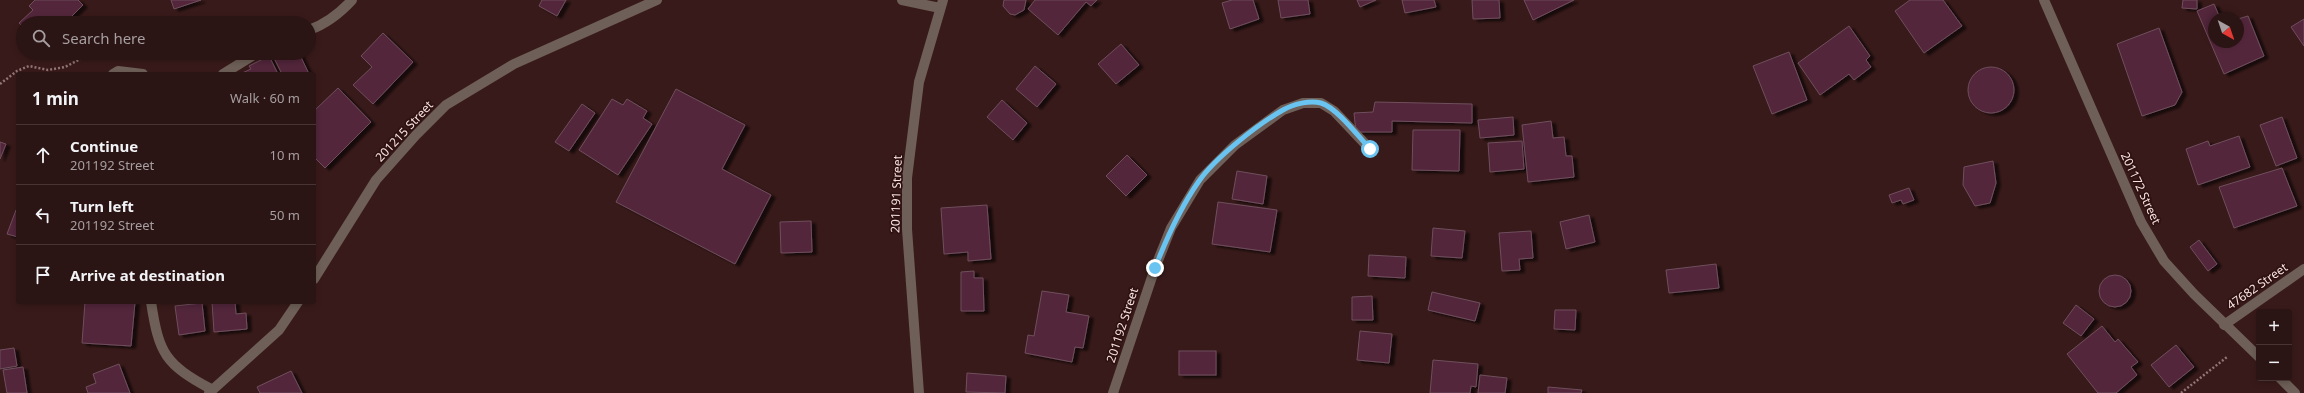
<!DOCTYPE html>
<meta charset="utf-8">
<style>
:root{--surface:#2b1414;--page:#331d1d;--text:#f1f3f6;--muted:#a69ea0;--line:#473334}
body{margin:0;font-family:"Noto Sans",sans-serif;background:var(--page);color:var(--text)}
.controls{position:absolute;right:12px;bottom:12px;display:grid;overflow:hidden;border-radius:4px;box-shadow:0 2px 6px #0003}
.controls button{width:36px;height:36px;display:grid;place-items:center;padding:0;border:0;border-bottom:1px solid var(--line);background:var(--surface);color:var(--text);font:20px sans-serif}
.compass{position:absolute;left:2208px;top:12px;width:36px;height:36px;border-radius:50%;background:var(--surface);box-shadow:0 2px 6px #0003;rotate:140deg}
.stop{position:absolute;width:12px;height:12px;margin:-9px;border:3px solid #69c4f1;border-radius:50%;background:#fff}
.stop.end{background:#69c4f1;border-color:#fff;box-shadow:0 1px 4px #0008}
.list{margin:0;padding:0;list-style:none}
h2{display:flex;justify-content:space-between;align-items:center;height:52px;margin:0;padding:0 16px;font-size:17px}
h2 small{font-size:13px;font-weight:400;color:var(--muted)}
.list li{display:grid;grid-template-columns:26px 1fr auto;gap:12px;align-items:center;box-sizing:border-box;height:60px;padding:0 16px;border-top:1px solid var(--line)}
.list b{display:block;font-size:15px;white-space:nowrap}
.list p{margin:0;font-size:13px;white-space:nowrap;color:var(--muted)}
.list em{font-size:13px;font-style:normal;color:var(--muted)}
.icon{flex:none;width:22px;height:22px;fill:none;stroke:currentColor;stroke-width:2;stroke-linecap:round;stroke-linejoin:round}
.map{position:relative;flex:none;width:2304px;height:393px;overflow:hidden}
.search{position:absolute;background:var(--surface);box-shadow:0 2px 6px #0003;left:16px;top:16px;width:300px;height:44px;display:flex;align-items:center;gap:10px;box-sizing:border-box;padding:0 14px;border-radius:22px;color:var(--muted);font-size:15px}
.panel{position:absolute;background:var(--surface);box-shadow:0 2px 6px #0003;left:16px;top:72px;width:300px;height:232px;border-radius:4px}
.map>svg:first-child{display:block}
</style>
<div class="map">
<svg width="2304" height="393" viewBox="0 0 2304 393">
<defs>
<filter id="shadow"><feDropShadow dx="4.5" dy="2.5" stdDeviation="1" flood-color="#0009"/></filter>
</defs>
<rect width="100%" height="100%" fill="#391a1a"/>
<g fill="#52253b" stroke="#6f4f5d" filter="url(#shadow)">
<path d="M35 0H78L83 5 65 23H23V27L19 23 33 10 29 6Z"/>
<path d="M171 0H201L174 9Z"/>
<path d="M542 0H566L557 16 539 6Z"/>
<path d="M1004 0H1026L1024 10 1015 15 1010 14 1003 6Z"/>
<path d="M1035 0H1097L1091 6 1086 2 1058 35 1028 9Z"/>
<path d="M1232 0H1253L1259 19 1230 29 1222 3Z"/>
<path d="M1278 0H1308L1310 14 1281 18Z"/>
<path d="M1357 0H1376L1360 7Z"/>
<path d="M1402 0H1434L1436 7 1405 13Z"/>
<path d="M1472 0H1499L1500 18 1473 19Z"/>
<path d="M1524 0H1574L1533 20Z"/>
<path d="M1910 0H1943L1962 26 1924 53 1895 11Z"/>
<path d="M2183 0H2197V9L2182 8Z"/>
<path d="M2214 4 2220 18H2214V42H2238V19L2248 16 2264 56 2224 74 2197 11Z"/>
<path d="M2304 19V46L2291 27Z"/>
<path d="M1849 26 1870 56 1866 60 1871 67 1854 80 1849 74 1820 95 1798 63Z"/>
<path d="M2159 28 2182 92 2175 105 2142 116 2117 44Z"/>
<path d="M383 33 413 62 373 104 353 85 372 67 361 56Z"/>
<path d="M1121 44 1139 65 1116 84 1098 64Z"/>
<path d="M1789 52 1807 100 1772 114 1753 66Z"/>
<path d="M290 53H299L309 74H282L275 60Z"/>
<path d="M269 56 278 74H240L251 69 249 66Z"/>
<path d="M1035 66 1056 84 1037 107 1016 89Z"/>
<circle cx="1991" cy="90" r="23"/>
<path d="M338 88 371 122 325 168 314 157V111Z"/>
<path d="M676 89 745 125 722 169 771 195 735 264 616 202Z"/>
<path d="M612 99 623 105 627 99 647 111 643 118 652 124 618 175 579 150Z"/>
<path d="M1002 100 1027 123 1013 140 987 117Z"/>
<path d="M1375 102 1472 104V123L1392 121V132H1356L1354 113 1373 112Z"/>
<path d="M582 104 595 113 569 151 555 142Z"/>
<path d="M1513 117 1514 135 1480 138 1478 120Z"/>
<path d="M2282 117 2297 158 2276 166 2260 125Z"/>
<path d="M1551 121 1553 138 1564 137 1566 156H1572L1574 177 1528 182 1522 125Z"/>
<path d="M1413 130H1460L1459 171 1412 170Z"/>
<path d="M2239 136 2250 167 2198 185 2186 149 2208 141 2210 146Z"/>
<path d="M1522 141 1524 169 1490 172 1488 143Z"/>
<path d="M0 142 6 144 0 159Z"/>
<path d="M1127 155 1147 175 1126 196 1106 176Z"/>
<path d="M1993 161 1996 183 1990 203 1975 206 1963 185 1964 167Z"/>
<path d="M2282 168 2297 206 2234 228 2219 187Z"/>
<path d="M1237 171 1267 176 1263 204 1232 199Z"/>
<path d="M1909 188 1914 200 1903 204 1901 200 1892 203 1889 195Z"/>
<path d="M1218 202 1277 210 1270 252 1212 244Z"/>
<path d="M987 205 991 259 968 261V252L944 254 941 208Z"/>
<path d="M16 210H18V237L7 234Z"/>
<path d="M1589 215 1595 242 1566 249 1560 222Z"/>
<path d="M811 221 812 252 781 253 780 222Z"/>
<path d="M1433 228 1465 231 1462 258 1431 256Z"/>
<path d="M1531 231 1533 258 1519 259 1520 270 1502 271 1499 233Z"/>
<path d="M2199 240 2217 264 2208 271 2190 247Z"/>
<path d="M1369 255 1406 257 1405 278 1368 276Z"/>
<path d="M1716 264 1719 288 1669 293 1666 270Z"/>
<path d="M974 271V278H983L984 311H961V272Z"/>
<circle cx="2115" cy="291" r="16"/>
<path d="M1042 291 1069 295 1066 312 1089 316 1083 348 1075 347 1072 362 1025 353 1028 335 1034 336Z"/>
<path d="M1432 292 1480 303 1475 321 1428 310Z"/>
<path d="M1372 296 1373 320H1352V297Z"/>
<path d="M85 302H135L131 346 82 343Z"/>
<path d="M212 302H235L236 314 246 313 247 329 214 332Z"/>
<path d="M202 303 205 331 179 335 175 306Z"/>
<path d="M2076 305 2094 319 2081 336 2063 323Z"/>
<path d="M1555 310H1576L1575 330 1554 329Z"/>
<path d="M2102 326 2115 342 2118 339 2138 362 2131 367 2137 375 2116 393H2098L2067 354Z"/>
<path d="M1360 331 1392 334 1389 363 1357 360Z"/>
<path d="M2176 345 2194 367 2169 387 2151 365Z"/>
<path d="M14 348 17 366 0 369V350Z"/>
<rect x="1179" y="351" width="37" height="24"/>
<path d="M1433 360 1478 364 1476 387 1471 386 1470 393H1430Z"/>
<path d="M119 364 130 393H88L86 387 96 383 93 374Z"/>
<path d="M23 367 27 393H7L3 370Z"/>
<path d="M291 371 302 393H260L257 387Z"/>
<path d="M967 373 1006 376 1005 393 966 392Z"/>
<path d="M1480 375 1507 378 1505 393H1478Z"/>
<path d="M1548 387 1582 390 1581 393H1548Z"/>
</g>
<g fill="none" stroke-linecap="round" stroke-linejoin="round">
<g stroke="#917675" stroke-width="2.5" stroke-dasharray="2 2" stroke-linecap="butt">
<path d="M0 84 17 71 29 66 48 70 65 67 92 53"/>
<path d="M2181 393 2227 357"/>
</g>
<g stroke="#6e6058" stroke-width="10">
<path d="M309 30C326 24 340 13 352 0"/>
<path d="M113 74 118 71 143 74"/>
<path d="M223 74 257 53"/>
</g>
<g stroke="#6e6058" stroke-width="10">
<path d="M902 0 940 8"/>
<path d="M2044 0 2141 222 2164 261 2194 294 2259 357"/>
<path d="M314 279 376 180 416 135 446 105 514 64 657 0"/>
<path d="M151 302C159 354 165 364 211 389"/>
<path d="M2224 325 2304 269"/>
<path d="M2280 378 2295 393"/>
<path d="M209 393 279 330 298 302"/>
<path d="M919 393 907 229V178L919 82 943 0"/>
<path d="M1113 393 1155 268 1171 228 1200 180 1235 145 1283 110 1303 103H1321L1334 111 1370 149"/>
</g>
</g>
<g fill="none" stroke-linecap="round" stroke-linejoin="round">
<path stroke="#69c4f1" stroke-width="5" d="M1155 268C1167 237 1180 208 1199 181 1215 158 1258 124 1283 110 1293 104 1310 100 1321 103 1337 108 1358 136 1370 149"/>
</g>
<g text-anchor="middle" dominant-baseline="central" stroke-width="3.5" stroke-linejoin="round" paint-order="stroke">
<g font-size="12" fill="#f9e4e2" stroke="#2e1111">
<text transform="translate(404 131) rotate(-47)">201215 Street</text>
<text transform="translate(2141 188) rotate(65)">201172 Street</text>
<text transform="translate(896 194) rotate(-88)">201191 Street</text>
<text transform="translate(2257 286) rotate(-35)">47682 Street</text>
<text transform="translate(1122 325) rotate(-72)">201192 Street</text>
</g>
</g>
</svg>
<div class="controls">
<button>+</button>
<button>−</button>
</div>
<svg class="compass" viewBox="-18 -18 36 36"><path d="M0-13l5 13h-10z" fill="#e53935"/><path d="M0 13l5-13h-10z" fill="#a69ea0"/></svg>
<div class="stop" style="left:1370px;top:149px"></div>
<div class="stop end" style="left:1155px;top:268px"></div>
<div class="search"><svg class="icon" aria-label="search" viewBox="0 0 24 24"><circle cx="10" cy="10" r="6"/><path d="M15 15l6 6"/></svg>Search here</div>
<section class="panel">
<h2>1 min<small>Walk · 60 m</small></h2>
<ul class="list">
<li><svg class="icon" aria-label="ahead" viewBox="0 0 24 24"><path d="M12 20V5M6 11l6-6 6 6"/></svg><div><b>Continue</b><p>201192 Street</p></div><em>10 m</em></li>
<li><svg class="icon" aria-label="left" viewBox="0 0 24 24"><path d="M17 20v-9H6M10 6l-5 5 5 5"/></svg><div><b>Turn left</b><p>201192 Street</p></div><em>50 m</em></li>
<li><svg class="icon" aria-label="arrive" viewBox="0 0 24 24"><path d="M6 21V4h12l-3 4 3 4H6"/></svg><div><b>Arrive at destination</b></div></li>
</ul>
</section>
</div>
